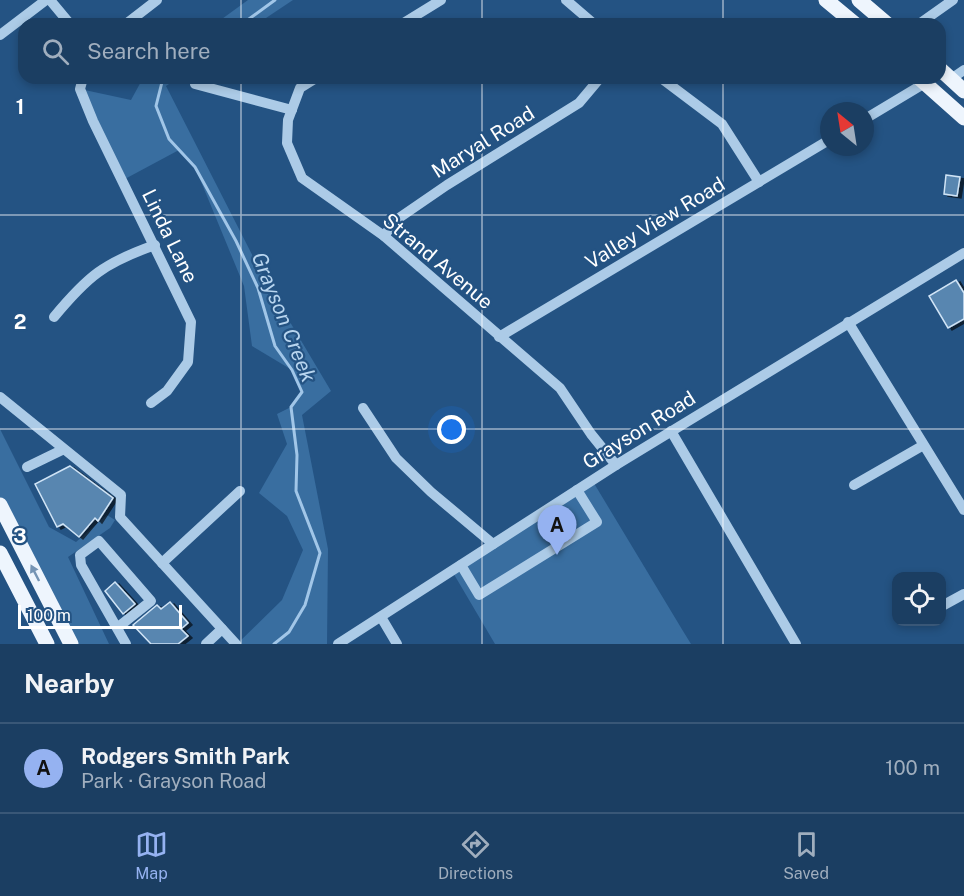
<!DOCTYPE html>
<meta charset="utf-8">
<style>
:root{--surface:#1b3e62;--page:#244568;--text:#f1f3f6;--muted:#a0aebe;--line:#395777;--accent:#95b2f1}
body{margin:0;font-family:"Public Sans",sans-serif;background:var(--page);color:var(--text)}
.controls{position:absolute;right:18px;bottom:18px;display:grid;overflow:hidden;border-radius:12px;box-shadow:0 3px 9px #0003}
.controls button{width:54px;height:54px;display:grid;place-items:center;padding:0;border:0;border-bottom:2px solid var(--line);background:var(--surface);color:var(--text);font:30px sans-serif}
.compass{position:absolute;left:820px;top:102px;width:54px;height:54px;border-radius:50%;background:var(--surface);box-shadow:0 3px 9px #0003;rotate:330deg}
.scale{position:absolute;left:18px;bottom:15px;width:164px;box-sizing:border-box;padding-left:6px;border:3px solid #fff;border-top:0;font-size:16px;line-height:21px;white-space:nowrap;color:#fff;-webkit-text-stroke:4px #245383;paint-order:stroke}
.you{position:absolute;left:452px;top:430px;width:21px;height:21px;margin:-15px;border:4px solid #fff;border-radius:50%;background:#1a73e8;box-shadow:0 0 0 9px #1a73e833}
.badge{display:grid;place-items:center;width:39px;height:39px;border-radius:50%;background:var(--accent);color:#111;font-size:20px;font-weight:700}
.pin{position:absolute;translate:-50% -50px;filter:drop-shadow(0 2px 3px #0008)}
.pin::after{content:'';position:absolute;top:32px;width:21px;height:18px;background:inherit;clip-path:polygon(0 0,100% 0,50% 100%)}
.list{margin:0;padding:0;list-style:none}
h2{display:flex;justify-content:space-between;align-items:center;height:78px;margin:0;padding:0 24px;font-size:26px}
h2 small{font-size:20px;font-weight:400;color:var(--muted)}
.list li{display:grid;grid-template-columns:39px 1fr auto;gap:18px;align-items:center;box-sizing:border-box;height:90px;padding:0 24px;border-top:2px solid var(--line)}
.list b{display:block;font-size:22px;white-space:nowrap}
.list p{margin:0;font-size:20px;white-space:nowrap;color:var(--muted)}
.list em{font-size:20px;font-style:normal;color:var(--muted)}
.icon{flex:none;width:33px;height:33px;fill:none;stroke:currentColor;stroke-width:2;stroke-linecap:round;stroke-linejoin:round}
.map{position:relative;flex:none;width:964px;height:644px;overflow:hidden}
.search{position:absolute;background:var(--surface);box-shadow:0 3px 9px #0003;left:18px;right:18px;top:18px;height:66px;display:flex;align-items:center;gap:15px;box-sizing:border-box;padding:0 21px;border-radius:18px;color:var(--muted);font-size:22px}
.sheet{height:168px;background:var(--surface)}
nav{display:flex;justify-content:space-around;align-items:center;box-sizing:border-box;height:84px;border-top:2px solid var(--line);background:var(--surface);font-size:16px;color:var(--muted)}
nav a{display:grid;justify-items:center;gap:3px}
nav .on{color:var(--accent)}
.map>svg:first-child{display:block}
</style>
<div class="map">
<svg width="964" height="644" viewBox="0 0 964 644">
<defs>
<filter id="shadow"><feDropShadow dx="4" dy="2" stdDeviation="0" flood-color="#0009"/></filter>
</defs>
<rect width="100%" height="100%" fill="#245383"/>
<g fill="#396ea0">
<path d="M248 0H293L257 24H215Z"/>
<path d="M143 78H178L166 86 265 280 331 391 302 415 328 549 327 644H237L282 600 303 550 287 516 259 493 287 444 277 414 291 407 302 392 292 370 252 346 244 286 195 167 179 150 123 180 80 89 131 100Z"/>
<path d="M0 429 49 527 76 542 107 515 115 520 110 528 68 557 109 644H71L0 505Z"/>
<path d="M592 480 683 631 691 644H495L452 571Z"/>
</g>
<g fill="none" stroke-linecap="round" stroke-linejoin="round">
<g stroke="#a1c6e8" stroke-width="3">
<path d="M242 24 275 0"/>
<path d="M163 78 156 106 169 139 195 167 236 241 258 288 275 346 292 370 302 392 291 407 297 455 296 491 320 553 305 605 289 632 274 644"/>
</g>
</g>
<g fill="#5986b0" stroke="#d0e4f6" stroke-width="1.5" filter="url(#shadow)">
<path d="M946 175 960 177 957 196 944 194Z"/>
<path d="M956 280 964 293V319L948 328 929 296Z"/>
<path d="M70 466 113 498 98 521 95 518 79 537 63 524 57 527 35 484Z"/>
<path d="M115 582 135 604 123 614 105 591Z"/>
<path d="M170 602 188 623 181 629 188 636 178 644H151L133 625 157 605 161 609Z"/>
</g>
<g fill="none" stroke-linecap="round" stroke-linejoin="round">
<g stroke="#accbe7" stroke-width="10">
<path d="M50 0 70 24"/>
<path d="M566 0 594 24"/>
<path d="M126 24 157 0"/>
<path d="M402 24 441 0"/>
<path d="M919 24 953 0"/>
<path d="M0 35 46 0"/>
<path d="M83 78 80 89 93 121 191 322 188 362 167 391 151 403"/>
<path d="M316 78 300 88 288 120 287 143 302 178 384 236 560 388 591 434 616 465"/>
<path d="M661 78 722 124 759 182"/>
<path d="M951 79 964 70"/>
<path d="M195 84 292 110"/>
<path d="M865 119 925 83"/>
<path d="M384 236 396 220 447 185 579 103 600 78"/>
<path d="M54 317C88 276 104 263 155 245"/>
<path d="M848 322 964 510"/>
<path d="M499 337 829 140"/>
<path d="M0 397 121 495 120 517 236 644"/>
<path d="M363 408 396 458 431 492 493 544"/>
<path d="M671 431 796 644"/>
<path d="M27 467 62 450"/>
<path d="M854 485 922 446"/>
<path d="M162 563 240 491"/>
<path d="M461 565 479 595 597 522 577 490"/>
<path d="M942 606 964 594"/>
<path d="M381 617 397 644"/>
<path d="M117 628 151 601 99 541 80 555 81 565 126 644"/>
<path d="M206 644 222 629"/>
<path d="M338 644 616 465 964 253"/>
</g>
<g stroke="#eef5fd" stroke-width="15">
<path d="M826 0 855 24"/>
<path d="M859 0 887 24"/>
<path d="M940 69 964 91"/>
<path d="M919 78 964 118"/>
<path d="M0 505 71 644"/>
<path d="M0 553 47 644"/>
</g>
</g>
<defs><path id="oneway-solid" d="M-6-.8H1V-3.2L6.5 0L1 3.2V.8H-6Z" transform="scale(1.5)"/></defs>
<use fill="#7594b4" href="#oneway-solid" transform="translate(35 573) rotate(-117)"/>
<path fill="none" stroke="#fff" stroke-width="1.5" stroke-opacity="0.55" d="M241 0V24M482 0V24M723 0V24M241 78V644M482 78V644M723 78V644M0 215H964M0 429H964"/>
<g text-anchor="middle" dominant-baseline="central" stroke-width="4.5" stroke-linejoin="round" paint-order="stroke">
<g font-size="20" fill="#fff" stroke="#245383">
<text transform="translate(483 142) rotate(-32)">Maryal Road</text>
<text transform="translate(655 223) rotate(-31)">Valley View Road</text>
<text transform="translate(170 236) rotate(64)">Linda Lane</text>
<text transform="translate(438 261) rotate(40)">Strand Avenue</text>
<text transform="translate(639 430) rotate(-32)">Grayson Road</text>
</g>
<g font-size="21" font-style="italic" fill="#b8d5ef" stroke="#245383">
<text transform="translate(284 317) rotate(68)">Grayson Creek</text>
</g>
</g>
<g font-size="20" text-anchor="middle" font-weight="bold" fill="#fff" stroke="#245383" stroke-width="4.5" stroke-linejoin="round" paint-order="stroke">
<text x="20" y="114">1</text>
<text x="20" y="329">2</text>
<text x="20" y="543">3</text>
</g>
</svg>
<div class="controls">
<button><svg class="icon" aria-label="locate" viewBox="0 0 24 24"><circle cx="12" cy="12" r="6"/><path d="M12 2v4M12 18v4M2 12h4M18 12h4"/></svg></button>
</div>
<svg class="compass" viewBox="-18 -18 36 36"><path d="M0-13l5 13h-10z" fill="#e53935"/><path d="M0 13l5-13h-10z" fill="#a0aebe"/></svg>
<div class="scale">100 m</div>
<div class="you"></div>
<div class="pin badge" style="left:557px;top:555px">A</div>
<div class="search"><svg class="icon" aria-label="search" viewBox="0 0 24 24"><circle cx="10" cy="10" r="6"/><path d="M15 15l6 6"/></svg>Search here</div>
</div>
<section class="sheet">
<h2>Nearby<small></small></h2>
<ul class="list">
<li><span class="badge">A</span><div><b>Rodgers Smith Park</b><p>Park · Grayson Road</p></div><em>100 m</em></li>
</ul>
</section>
<nav>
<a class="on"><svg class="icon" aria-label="map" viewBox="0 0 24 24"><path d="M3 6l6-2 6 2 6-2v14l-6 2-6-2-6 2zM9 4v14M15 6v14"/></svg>Map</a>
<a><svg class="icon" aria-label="directions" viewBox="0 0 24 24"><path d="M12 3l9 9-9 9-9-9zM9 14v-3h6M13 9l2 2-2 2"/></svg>Directions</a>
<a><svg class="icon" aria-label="saved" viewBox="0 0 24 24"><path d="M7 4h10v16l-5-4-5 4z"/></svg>Saved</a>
</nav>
